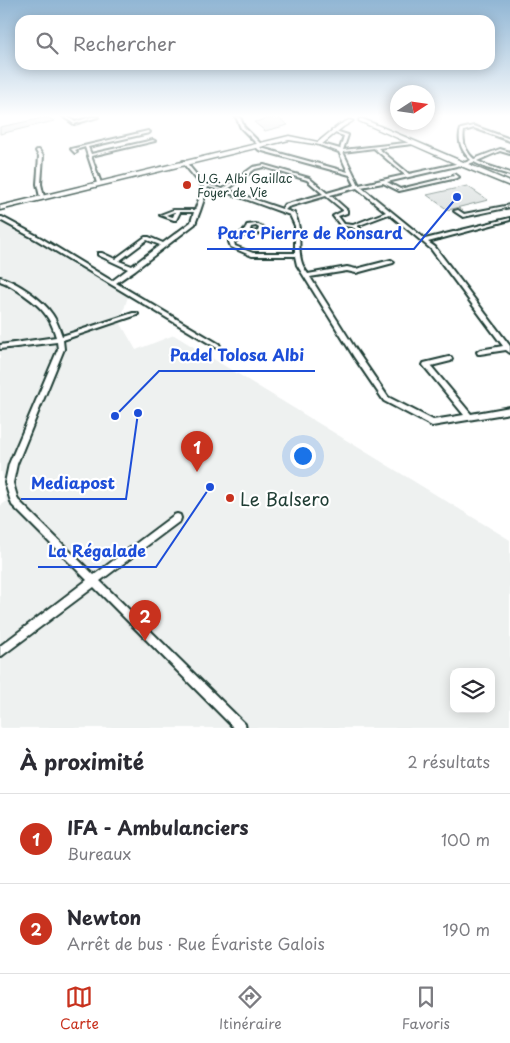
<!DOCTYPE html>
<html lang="fr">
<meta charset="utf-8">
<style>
:root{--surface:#fff;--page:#f7f7f7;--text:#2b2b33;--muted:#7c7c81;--line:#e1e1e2;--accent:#c8321e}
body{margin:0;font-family:"Playpen Sans",sans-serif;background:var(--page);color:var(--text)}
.controls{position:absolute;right:15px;bottom:15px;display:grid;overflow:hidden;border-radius:10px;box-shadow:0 2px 12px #0003}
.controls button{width:45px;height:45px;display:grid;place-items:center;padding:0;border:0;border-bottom:1px solid var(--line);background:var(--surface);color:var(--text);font:25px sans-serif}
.compass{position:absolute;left:390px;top:85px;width:45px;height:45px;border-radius:50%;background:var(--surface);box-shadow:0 2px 12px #0003;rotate:78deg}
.you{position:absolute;left:302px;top:455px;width:18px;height:18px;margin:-12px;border:4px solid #fff;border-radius:50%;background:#1a73e8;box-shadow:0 0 0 8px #1a73e833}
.badge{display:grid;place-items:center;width:32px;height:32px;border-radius:50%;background:var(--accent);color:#fff;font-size:16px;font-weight:700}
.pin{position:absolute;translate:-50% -41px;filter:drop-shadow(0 1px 2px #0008)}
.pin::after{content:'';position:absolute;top:26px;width:18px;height:15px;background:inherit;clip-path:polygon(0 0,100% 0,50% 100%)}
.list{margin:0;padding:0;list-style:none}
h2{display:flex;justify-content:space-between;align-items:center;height:65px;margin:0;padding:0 20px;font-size:21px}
h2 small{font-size:16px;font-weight:400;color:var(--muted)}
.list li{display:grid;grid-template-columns:32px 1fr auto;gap:15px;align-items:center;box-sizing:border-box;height:90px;padding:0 20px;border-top:1px solid var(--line)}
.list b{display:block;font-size:19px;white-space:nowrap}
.list p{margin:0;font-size:16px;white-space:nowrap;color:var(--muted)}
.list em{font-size:16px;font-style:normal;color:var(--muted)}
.icon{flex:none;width:28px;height:28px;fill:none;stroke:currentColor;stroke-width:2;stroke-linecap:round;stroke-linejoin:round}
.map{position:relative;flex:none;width:510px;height:728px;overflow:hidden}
.search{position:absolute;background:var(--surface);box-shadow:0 2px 12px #0003;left:15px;right:15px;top:15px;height:55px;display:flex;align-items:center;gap:12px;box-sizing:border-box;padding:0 18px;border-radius:15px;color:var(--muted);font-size:19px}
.sheet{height:245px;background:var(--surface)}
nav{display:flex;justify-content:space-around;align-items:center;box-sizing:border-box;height:70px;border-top:1px solid var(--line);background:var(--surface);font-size:14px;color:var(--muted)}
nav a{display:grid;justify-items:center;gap:2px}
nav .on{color:var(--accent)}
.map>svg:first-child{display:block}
</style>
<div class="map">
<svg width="510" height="728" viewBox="0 0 510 728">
<rect width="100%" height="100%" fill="#fff"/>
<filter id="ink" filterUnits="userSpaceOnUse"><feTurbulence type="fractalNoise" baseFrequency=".02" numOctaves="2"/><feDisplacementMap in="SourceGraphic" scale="10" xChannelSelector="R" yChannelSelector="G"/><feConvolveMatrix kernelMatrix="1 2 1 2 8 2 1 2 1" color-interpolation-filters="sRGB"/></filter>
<g filter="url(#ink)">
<path fill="#eef1f0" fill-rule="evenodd" d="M0 216 43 237 130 290 120 322 136 350 174 335 510 540V728H0V506L6 502 2 472H0ZM454 672H491V709H454Z"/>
<g fill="#dee3e2" stroke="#7e908b">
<path d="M48 117 54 121 0 134V127Z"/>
<path d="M277 117 288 125 265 131 254 122Z"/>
<path d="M467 186 488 200 448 210 427 195Z"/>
</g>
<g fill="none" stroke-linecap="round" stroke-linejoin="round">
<g stroke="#1f3d34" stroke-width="4">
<g id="street">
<path d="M64 117H68L75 122 91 117H98L74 124Z"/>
<path d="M236 117H240L244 127 261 144V146H259L261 148 348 172 339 152 317 144 319 143 340 149 344 136 332 132V130L348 135 343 150 414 142V144H413L378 148 409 174 460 163 462 164 471 160C462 152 457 141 461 129L474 126 510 139V141L474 128 464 131C462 142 466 152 474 159L500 149 510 152V154L500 151 477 161 489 166 510 173V175L486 168 474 162 463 166 461 165 387 182 400 189 454 176 453 175 455 174 459 177 457 178 399 191 383 183 361 187 425 239 510 218V220L428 242 435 247 510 346V353L506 350 480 354H478L477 352 480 350 503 346 431 249 389 214 357 226 361 229V235L347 238 336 232 337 228 340 225 333 216 343 211V210L326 196 288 207 285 210 294 213C303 229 297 243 301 260 302 265 305 270 308 274L347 267 356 269 391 260 394 262 393 263 356 273 347 271 310 277 358 353 388 397 433 420 464 415 423 365 424 363 449 357H451L452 359 451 361 431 366 471 414 510 407V413L432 426 384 401 354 357 297 265 295 256H252L231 247 229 242V241L245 230 247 225 256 224 263 227 262 233 253 234 248 233 234 242 235 246 253 253H295V226L290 215 223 191 208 187 200 211 195 224 135 270 116 283 219 344 220 346 217 348 37 240 0 220V217H2L41 238 112 281 128 269 98 255V253H102L115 259 145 237H149L163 243 191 222 194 212H180L176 220H174L160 215 173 210H195L204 186H202L183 163V161H185L204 184 223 189 253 167 264 165 309 178 327 193 355 185 350 175 259 150 254 145 257 144 241 128ZM374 148 375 149 405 175 359 185 343 152ZM264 167 307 180 323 194 284 205 282 209 227 190 255 169ZM357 188 386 212 353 225 344 224 338 216 347 213V210L330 195ZM174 212H175L173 217 166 215ZM256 226 259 228 258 231 253 232 250 230 251 227ZM344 226 352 227 357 230V233L348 235 341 231V229ZM147 240 160 245 132 266 119 261Z"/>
<path d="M148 131 150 132 149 133 88 147 91 154 153 140 155 141 91 156 101 183 99 184 97 183 85 147 75 150 77 152 75 153 71 149Z"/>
<path d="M37 150H39L43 156 41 184 44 197 42 198 40 197 37 184 39 156 36 151Z"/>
<path d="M510 205V207L463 217 454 211 458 210 464 214Z"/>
<path d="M0 277C17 282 42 299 52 314 57 321 59 328 62 336L133 313H137L138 314 137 315 63 340 64 349 17 464 13 483 18 500 94 575 174 515 177 514 180 515 181 518 180 521 100 581 245 724 246 728H234L94 587 3 655 0 657V646L87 580 12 505 5 483 9 464 58 349 57 342 0 349V345L56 337C50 314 37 303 17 290 12 286 6 283 0 281Z"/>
</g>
</g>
<g stroke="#1f3d34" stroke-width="3">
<g id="secondary">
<path d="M359 119H363L510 182V186L461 166 359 121Z"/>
<path d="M349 120 353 121 343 127 321 145 289 140 0 210V206L289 136 318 142 339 125Z"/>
</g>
</g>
<use href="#street" fill="#fff" fill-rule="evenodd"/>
<use href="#secondary" fill="#fff" fill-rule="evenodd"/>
</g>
</g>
<linearGradient id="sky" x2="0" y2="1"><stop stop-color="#91b6d4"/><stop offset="0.53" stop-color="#fff"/><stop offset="1" stop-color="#fff" stop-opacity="0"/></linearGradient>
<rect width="510" height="219" fill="url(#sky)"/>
<g fill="#c8321e" stroke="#fff" stroke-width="2">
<circle cx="187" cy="185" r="5"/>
<circle cx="230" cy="498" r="5"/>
</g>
<g text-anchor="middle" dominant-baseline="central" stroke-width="4.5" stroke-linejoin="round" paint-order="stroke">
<g font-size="12" fill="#1f3d34" stroke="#fff" text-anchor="start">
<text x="197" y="178">U.G. Albi Gaillac<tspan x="197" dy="14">Foyer de Vie</tspan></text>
</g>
<g font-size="18" fill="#1f3d34" stroke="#fff" text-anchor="start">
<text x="240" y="498">Le Balsero</text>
</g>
</g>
<path fill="none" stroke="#1d4ed8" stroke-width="2" d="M457 197L414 249H207M115 416L159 371H315M138 413L126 499H21M210 487L156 567H38"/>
<g fill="#1d4ed8" stroke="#fff" stroke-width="2">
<circle cx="457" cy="197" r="5"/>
<circle cx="115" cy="416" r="5"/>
<circle cx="138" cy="413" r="5"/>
<circle cx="210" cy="487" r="5"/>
</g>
<g font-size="16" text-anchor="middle" font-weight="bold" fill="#1d4ed8" stroke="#fff" stroke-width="4.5" stroke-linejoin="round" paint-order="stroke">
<text x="310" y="239">Parc Pierre de Ronsard</text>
<text x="237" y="361">Padel Tolosa Albi</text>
<text x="73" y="489">Mediapost</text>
<text x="97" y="557">La Régalade</text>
</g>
</svg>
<div class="controls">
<button><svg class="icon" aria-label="layers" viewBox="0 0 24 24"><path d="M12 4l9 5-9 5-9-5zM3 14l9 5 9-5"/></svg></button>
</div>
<svg class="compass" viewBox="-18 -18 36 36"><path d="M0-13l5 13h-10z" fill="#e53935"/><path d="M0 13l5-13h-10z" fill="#7c7c81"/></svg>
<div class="you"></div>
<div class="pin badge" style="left:197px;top:472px">1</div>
<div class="pin badge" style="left:145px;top:641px">2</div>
<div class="search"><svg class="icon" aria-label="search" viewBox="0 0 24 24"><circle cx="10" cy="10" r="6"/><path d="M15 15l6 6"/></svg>Rechercher</div>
</div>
<section class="sheet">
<h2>À proximité<small>2 résultats</small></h2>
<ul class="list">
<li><span class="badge">1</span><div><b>IFA - Ambulanciers</b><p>Bureaux</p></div><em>100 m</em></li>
<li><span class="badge">2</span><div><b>Newton</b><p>Arrêt de bus · Rue Évariste Galois</p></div><em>190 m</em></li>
</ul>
</section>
<nav>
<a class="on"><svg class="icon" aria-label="map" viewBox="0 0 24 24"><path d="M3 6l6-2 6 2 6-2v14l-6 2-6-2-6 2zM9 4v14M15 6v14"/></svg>Carte</a>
<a><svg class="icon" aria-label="directions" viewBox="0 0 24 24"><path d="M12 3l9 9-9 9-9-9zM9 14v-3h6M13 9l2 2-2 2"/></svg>Itinéraire</a>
<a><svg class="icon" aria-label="saved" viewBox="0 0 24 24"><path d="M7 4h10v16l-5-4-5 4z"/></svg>Favoris</a>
</nav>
